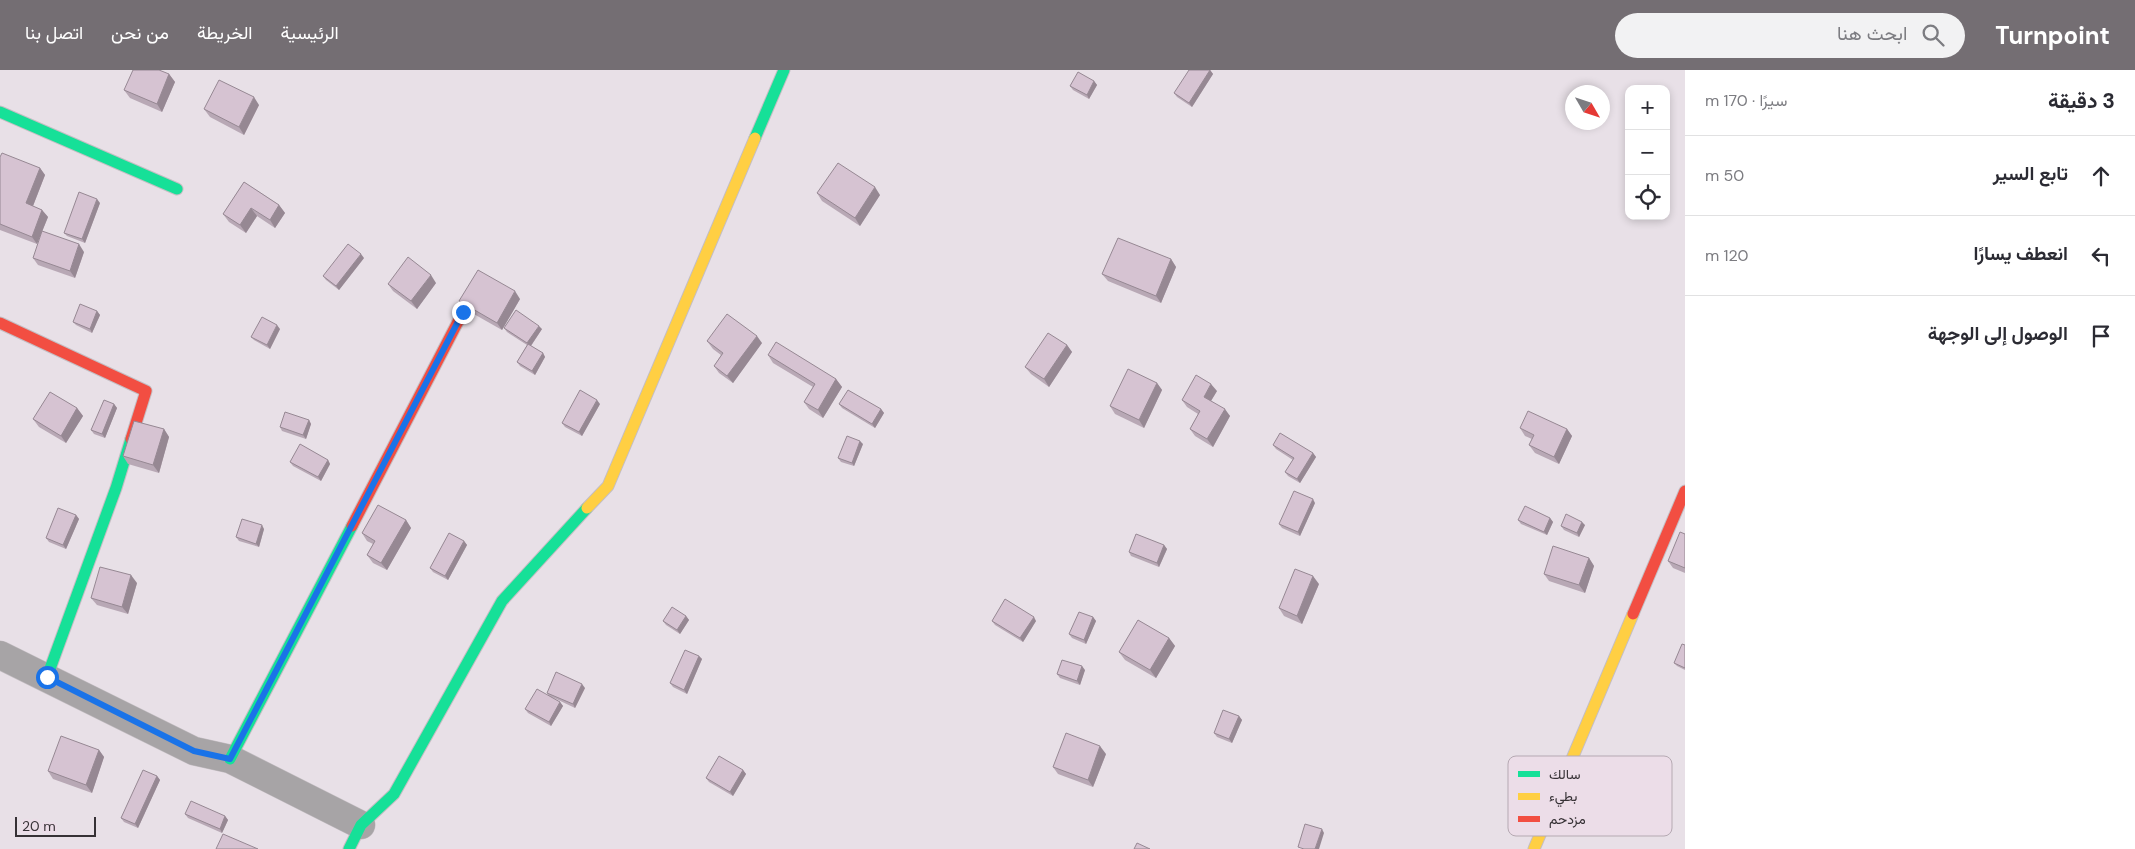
<!DOCTYPE html>
<html lang="ar">
<meta charset="utf-8">
<style>
:root{--surface:#fff;--page:#f2f2f3;--text:#2b2b33;--muted:#7c7c81;--line:#e1e1e2;--accent:#746e73}
body{margin:0;font-family:"DM Sans",Vazirmatn,sans-serif;background:var(--page);color:var(--text);direction:rtl}
.controls{position:absolute;right:15px;top:15px;display:grid;overflow:hidden;border-radius:10px;box-shadow:0 2px 8px #0003}
.controls button{width:45px;height:45px;display:grid;place-items:center;padding:0;border:0;border-bottom:1px solid var(--line);background:var(--surface);color:var(--text);font:25px sans-serif}
.compass{position:absolute;left:1565px;top:15px;width:45px;height:45px;border-radius:50%;background:var(--surface);box-shadow:0 2px 8px #0003;rotate:129deg}
.scale{position:absolute;left:15px;bottom:12px;width:81px;box-sizing:border-box;padding-left:5px;border:2px solid #363135;border-top:0;font-size:14px;line-height:18px;white-space:nowrap;color:#363135;-webkit-text-stroke:4px #ecdde8;paint-order:stroke}
.stop{position:absolute;width:15px;height:15px;margin:-11px;border:4px solid #1a73e8;border-radius:50%;background:#fff}
.stop.end{background:#1a73e8;border-color:#fff;box-shadow:0 1px 5px #0008}
.list{margin:0;padding:0;list-style:none}
h2{display:flex;justify-content:space-between;align-items:center;height:65px;margin:0;padding:0 20px;font-size:21px}
h2 small{font-size:16px;font-weight:400;color:var(--muted)}
.list li{display:grid;grid-template-columns:32px 1fr auto;gap:15px;align-items:center;box-sizing:border-box;height:80px;padding:0 20px;border-top:1px solid var(--line)}
.list b{display:block;font-size:19px;white-space:nowrap}
.list em{font-size:16px;font-style:normal;color:var(--muted)}
.icon{flex:none;width:28px;height:28px;fill:none;stroke:currentColor;stroke-width:2;stroke-linecap:round;stroke-linejoin:round}
.map{position:relative;flex:none;width:1685px;height:779px;overflow:hidden;direction:ltr}
header{display:flex;align-items:center;gap:30px;box-sizing:border-box;height:70px;padding:0 25px;background:var(--accent);color:#fff}
header strong{font-size:24px}
nav{display:flex;gap:28px;margin-inline-start:auto;font-size:18px}
.search{width:350px;height:45px;background:var(--page);display:flex;align-items:center;gap:12px;box-sizing:border-box;padding:0 18px;border-radius:28px;color:var(--muted);font-size:19px}
main{display:flex}
aside{flex:1;background:var(--surface)}
.map>svg:first-child{display:block}
</style>
<header>
<strong>Turnpoint</strong>
<div class="search"><svg class="icon" aria-label="search" viewBox="0 0 24 24"><circle cx="10" cy="10" r="6"/><path d="M15 15l6 6"/></svg>ابحث هنا</div>
<nav><a>الرئيسية</a><a>الخريطة</a><a>من نحن</a><a>اتصل بنا</a></nav>
</header>
<main>
<aside>
<h2>3 دقيقة<small>سيرًا · 170 m</small></h2>
<ul class="list">
<li><svg class="icon" aria-label="ahead" viewBox="0 0 24 24"><path d="M12 20V5M6 11l6-6 6 6"/></svg><div><b>تابع السير</b></div><em>50 m</em></li>
<li><svg class="icon" aria-label="left" viewBox="0 0 24 24"><path d="M17 20v-9H6M10 6l-5 5 5 5"/></svg><div><b>انعطف يسارًا</b></div><em>120 m</em></li>
<li><svg class="icon" aria-label="arrive" viewBox="0 0 24 24"><path d="M6 21V4h12l-3 4 3 4H6"/></svg><div><b>الوصول إلى الوجهة</b></div></li>
</ul>
</aside>
<div class="map">
<svg width="1685" height="779" viewBox="0 0 1685 779">
<rect width="100%" height="100%" fill="#e8e0e7"/>
<g fill="none" stroke-linecap="round" stroke-linejoin="round">
<g stroke="#c4bec3" stroke-width="29">
<path id="street" d="M0 585 194 681 230 689 361 755"/>
</g>
<g stroke="#c4bec3" stroke-width="13">
<g id="fast">
<path d="M0 42 177 119"/>
<path d="M755 68 784 0"/>
<path d="M47 607 116 418 131 369"/>
<path d="M230 689 352 456"/>
<path d="M349 779 361 755 394 724 502 531 587 438"/>
</g>
</g>
<g stroke="#c4bec3" stroke-width="13">
<g id="slow">
<path d="M587 438 608 416 755 68"/>
<path d="M1534 779 1633 544"/>
</g>
</g>
<g stroke="#c4bec3" stroke-width="13">
<g id="jam">
<path d="M0 253 146 321 131 369"/>
<path d="M352 456 463 242"/>
<path d="M1633 544 1685 421"/>
</g>
</g>
<use href="#street" stroke="#a7a4a6" stroke-width="28"/>
<use href="#fast" stroke="#16e098" stroke-width="11"/>
<use href="#slow" stroke="#ffcf43" stroke-width="11"/>
<use href="#jam" stroke="#f24e42" stroke-width="11"/>
</g>
<g fill="#b8a8b5">
<path d="M1210 0 1213 4 1192 37 1177 27 1174 23Z"/>
<path d="M169 4 175 12 162 42 130 28 124 20Z"/>
<path d="M1094 11 1097 15 1089 29 1073 20 1070 16Z"/>
<path d="M259 35 244 65 210 47 204 39Z"/>
<path d="M0 87 40 98 45 105 33 136 42 140 48 147 37 174 0 160Z"/>
<path d="M244 112 279 135 285 143 275 158 257 146 246 163 229 152 223 144Z"/>
<path d="M817 123 880 125 860 156 822 131Z"/>
<path d="M100 133 85 173 67 166 64 163Z"/>
<path d="M84 182 75 208 38 195 33 188Z"/>
<path d="M364 188 339 220 326 210 323 206Z"/>
<path d="M1171 189 1176 197 1161 233 1108 211 1102 204Z"/>
<path d="M436 213 417 239 393 221 388 214Z"/>
<path d="M520 229 502 260 465 239 459 231Z"/>
<path d="M97 241 100 245 92 263 76 255 73 252Z"/>
<path d="M504 258 542 259 531 276 543 283 545 287 535 305 520 296 517 292 527 275 507 262Z"/>
<path d="M280 259 270 279 254 270 251 267Z"/>
<path d="M707 271 762 273 733 313 719 303 714 296 721 285 713 279Z"/>
<path d="M1067 275 1072 282 1049 317 1031 304 1025 297Z"/>
<path d="M768 285 836 309 842 317 823 348 809 339 804 332 813 317 773 293Z"/>
<path d="M1157 313 1162 320 1144 358 1115 344 1110 336Z"/>
<path d="M1217 321 1211 331 1230 346 1213 377 1195 366 1190 359 1198 344 1187 337 1182 330Z"/>
<path d="M114 334 117 338 105 368 94 364 91 360Z"/>
<path d="M600 334 582 366 565 357 562 353Z"/>
<path d="M839 334 881 339 884 343 875 358 842 338Z"/>
<path d="M77 338 83 346 66 373 39 357 33 349Z"/>
<path d="M309 350 311 354 306 369 282 361 280 357Z"/>
<path d="M1520 358 1567 359 1572 366 1559 394 1535 383 1529 375 1532 369 1525 366Z"/>
<path d="M164 359 169 367 159 403 128 394 123 386Z"/>
<path d="M863 374 854 396 841 392 838 388Z"/>
<path d="M1273 375 1313 383 1316 387 1300 413 1288 406 1285 402 1293 390 1276 379Z"/>
<path d="M328 390 330 394 321 411 293 396 290 392Z"/>
<path d="M1315 433 1300 466 1282 458 1279 454Z"/>
<path d="M76 445 79 449 66 479 49 472 46 468Z"/>
<path d="M1550 448 1553 452 1547 465 1521 454 1518 450Z"/>
<path d="M406 450 411 458 387 500 373 493 367 485 373 474 367 471 362 463Z"/>
<path d="M1585 455 1579 467 1564 460 1561 456Z"/>
<path d="M264 459 259 477 239 471 236 467Z"/>
<path d="M1685 464V503L1673 498 1668 491Z"/>
<path d="M464 471 467 475 448 510 433 502 430 498Z"/>
<path d="M1164 475 1167 479 1159 497 1131 486 1129 482Z"/>
<path d="M1589 488 1594 496 1585 523 1549 511 1544 504Z"/>
<path d="M137 513 128 544 97 535 91 528Z"/>
<path d="M1319 514 1302 554 1284 546 1279 538Z"/>
<path d="M686 546 689 550 680 564 666 555 663 551Z"/>
<path d="M1093 547 1096 551 1086 574 1072 568 1069 564Z"/>
<path d="M992 551H1036L1023 572 995 555Z"/>
<path d="M1169 568 1175 576 1156 608 1125 590 1119 582Z"/>
<path d="M1685 575V600L1677 596 1674 593Z"/>
<path d="M699 586 702 589 687 624 673 617 670 613Z"/>
<path d="M1085 600 1080 615 1060 608 1057 604Z"/>
<path d="M585 618 575 638 552 627 560 632 563 636 551 656 528 643 525 639 549 626 547 623Z"/>
<path d="M1239 646 1242 650 1232 673 1217 667 1214 663Z"/>
<path d="M99 680 104 687 92 723 53 709 48 701Z"/>
<path d="M1106 684 1093 717 1058 704 1053 697Z"/>
<path d="M743 700 746 704 733 726 709 712 706 708Z"/>
<path d="M157 706 160 710 138 758 124 752 121 748Z"/>
<path d="M185 744 225 746 228 750 222 763 188 748Z"/>
</g>
<g fill="#968893">
<path d="M1210 0 1213 4 1192 37 1189 33Z"/>
<path d="M169 4 175 12 162 42 157 34Z"/>
<path d="M1094 11 1097 15 1089 29 1087 25Z"/>
<path d="M254 27 259 35 244 65 239 57Z"/>
<path d="M40 98 45 105 31 141 26 133Z"/>
<path d="M875 117 880 125 860 156 855 148Z"/>
<path d="M97 129 100 133 85 173 82 169Z"/>
<path d="M279 135 285 143 275 158 270 150Z"/>
<path d="M251 138 257 146 246 163 240 155Z"/>
<path d="M42 140 48 147 37 174 32 167Z"/>
<path d="M79 174 84 182 75 208 70 201Z"/>
<path d="M361 184 364 188 339 220 336 216Z"/>
<path d="M1171 189 1176 197 1161 233 1156 226Z"/>
<path d="M431 205 436 213 417 239 411 231Z"/>
<path d="M515 221 520 229 502 260 497 253Z"/>
<path d="M97 241 100 245 92 263 90 259Z"/>
<path d="M277 255 280 259 270 279 267 275Z"/>
<path d="M539 256 542 259 530 277 527 273Z"/>
<path d="M757 266 762 273 733 313 727 306Z"/>
<path d="M1067 275 1072 282 1049 317 1044 309Z"/>
<path d="M543 283 545 287 535 305 532 301Z"/>
<path d="M836 309 842 317 823 348 818 340Z"/>
<path d="M1157 313 1162 320 1144 358 1139 350Z"/>
<path d="M1211 314 1217 321 1209 334 1204 327Z"/>
<path d="M597 330 600 334 582 366 579 362Z"/>
<path d="M114 334 117 338 105 368 102 364Z"/>
<path d="M77 338 83 346 66 373 61 366Z"/>
<path d="M881 339 884 343 875 358 872 354Z"/>
<path d="M1225 339 1230 346 1213 377 1207 369Z"/>
<path d="M309 350 311 354 306 369 303 365Z"/>
<path d="M164 359 169 367 159 403 153 395Z"/>
<path d="M1567 359 1572 366 1559 394 1554 387Z"/>
<path d="M860 371 863 374 854 396 852 393Z"/>
<path d="M1313 383 1316 387 1300 413 1297 409Z"/>
<path d="M328 390 330 394 321 411 318 407Z"/>
<path d="M1313 429 1315 433 1300 466 1298 462Z"/>
<path d="M76 445 79 449 66 479 63 475Z"/>
<path d="M1550 448 1553 452 1547 465 1544 462Z"/>
<path d="M406 450 411 458 387 500 381 493Z"/>
<path d="M1582 452 1585 455 1579 467 1577 463Z"/>
<path d="M262 455 264 459 259 477 256 474Z"/>
<path d="M464 471 467 475 448 510 445 506Z"/>
<path d="M1164 475 1167 479 1159 497 1157 493Z"/>
<path d="M1589 488 1594 496 1585 523 1579 515Z"/>
<path d="M131 505 137 513 128 544 122 537Z"/>
<path d="M1313 506 1319 514 1302 554 1297 546Z"/>
<path d="M686 546 689 550 680 564 677 560Z"/>
<path d="M1034 547 1036 551 1023 572 1020 568Z"/>
<path d="M1093 547 1096 551 1086 574 1084 570Z"/>
<path d="M1169 568 1175 576 1156 608 1150 600Z"/>
<path d="M699 586 702 589 687 624 684 620Z"/>
<path d="M1082 596 1085 600 1080 615 1077 611Z"/>
<path d="M582 614 585 618 575 638 573 634Z"/>
<path d="M560 632 563 636 551 656 549 652Z"/>
<path d="M1239 646 1242 650 1232 673 1229 669Z"/>
<path d="M1100 676 1106 684 1093 717 1088 710Z"/>
<path d="M99 680 104 687 92 723 86 715Z"/>
<path d="M743 700 746 704 733 726 730 722Z"/>
<path d="M157 706 160 710 138 758 135 754Z"/>
<path d="M225 746 228 750 222 763 220 759Z"/>
<path d="M1322 759 1324 763 1319 779H1315Z"/>
</g>
<g fill="#d6c3d2" stroke="#968893">
<path d="M133 0H159L169 4 157 34 124 20Z"/>
<path d="M1189 0H1210L1189 33 1174 23Z"/>
<path d="M1078 2 1094 11 1087 25 1070 16Z"/>
<path d="M219 10 254 27 239 57 204 39Z"/>
<path d="M2 83 40 98 26 133 42 140 32 167 0 154V87Z"/>
<path d="M838 93 875 117 855 148 817 123Z"/>
<path d="M244 112 279 135 270 150 251 138 240 155 223 144Z"/>
<path d="M79 122 97 129 82 169 64 163Z"/>
<path d="M42 161 79 174 70 201 33 188Z"/>
<path d="M1118 168 1171 189 1156 226 1102 204Z"/>
<path d="M348 174 361 184 336 216 323 206Z"/>
<path d="M408 187 431 205 411 231 388 214Z"/>
<path d="M478 200 515 221 497 253 459 231Z"/>
<path d="M80 234 97 241 90 259 73 252Z"/>
<path d="M516 240 539 256 527 273 504 258Z"/>
<path d="M727 244 757 266 727 306 714 296 723 283 707 271Z"/>
<path d="M262 247 277 255 267 275 251 267Z"/>
<path d="M1048 263 1067 275 1044 309 1025 297Z"/>
<path d="M776 272 836 309 818 340 804 332 815 314 768 285Z"/>
<path d="M528 274 543 283 532 301 517 292Z"/>
<path d="M1128 299 1157 313 1139 350 1110 336Z"/>
<path d="M1196 305 1211 314 1204 327 1225 339 1207 369 1190 359 1200 341 1182 330Z"/>
<path d="M580 320 597 330 579 362 562 353Z"/>
<path d="M848 320 881 339 872 354 839 334Z"/>
<path d="M50 322 77 338 61 366 33 349Z"/>
<path d="M104 330 114 334 102 364 91 360Z"/>
<path d="M1528 341 1567 359 1554 387 1529 375 1534 365 1520 358Z"/>
<path d="M285 342 309 350 303 365 280 357Z"/>
<path d="M134 351 164 359 153 395 123 386Z"/>
<path d="M1280 363 1313 383 1297 409 1285 402 1294 388 1273 375Z"/>
<path d="M847 366 860 371 852 393 838 388Z"/>
<path d="M300 374 328 390 318 407 290 392Z"/>
<path d="M1294 421 1313 429 1298 462 1279 454Z"/>
<path d="M378 435 406 450 381 493 367 485 375 471 362 463Z"/>
<path d="M1525 436 1550 448 1544 462 1518 450Z"/>
<path d="M58 438 76 445 63 475 46 468Z"/>
<path d="M1566 444 1582 452 1577 463 1561 456Z"/>
<path d="M242 449 262 455 256 474 236 467Z"/>
<path d="M1680 462 1685 464V498L1668 491Z"/>
<path d="M449 463 464 471 445 506 430 498Z"/>
<path d="M1136 464 1164 475 1157 493 1129 482Z"/>
<path d="M1553 476 1589 488 1579 515 1544 504Z"/>
<path d="M100 497 131 505 122 537 91 528Z"/>
<path d="M1295 499 1313 506 1297 546 1279 538Z"/>
<path d="M1005 529 1034 547 1020 568 992 551Z"/>
<path d="M672 537 686 546 677 560 663 551Z"/>
<path d="M1079 542 1093 547 1084 570 1069 564Z"/>
<path d="M1138 550 1169 568 1150 600 1119 582Z"/>
<path d="M1682 574 1685 575V598L1674 593Z"/>
<path d="M685 580 699 586 684 620 670 613Z"/>
<path d="M1062 590 1082 596 1077 611 1057 604Z"/>
<path d="M556 602 582 614 573 634 547 623Z"/>
<path d="M537 619 560 632 549 652 525 639Z"/>
<path d="M1223 640 1239 646 1229 669 1214 663Z"/>
<path d="M1066 663 1100 676 1088 710 1053 697Z"/>
<path d="M61 666 99 680 86 715 48 701Z"/>
<path d="M719 686 743 700 730 722 706 708Z"/>
<path d="M143 700 157 706 135 754 121 748Z"/>
<path d="M191 731 225 746 220 759 185 744Z"/>
<path d="M1305 754 1322 759 1315 779H1304L1298 777Z"/>
<path d="M223 764 258 779H216Z"/>
<path d="M1137 773 1150 779H1134Z"/>
</g>
<g fill="none" stroke-linecap="round" stroke-linejoin="round">
<path stroke="#1a73e8" stroke-width="6" d="M47 607 194 681 230 689 463 242"/>
</g>
<rect x="1508" y="686" width="164" height="80" rx="8" fill="#ecdde8" stroke="#b5a9b2" stroke-width="1"/>
<rect x="1518" y="701" width="22" height="6" fill="#16e098"/>
<rect x="1518" y="723" width="22" height="7" fill="#ffcf43"/>
<rect x="1518" y="746" width="22" height="6" fill="#f24e42"/>
<g font-size="14" fill="#363135">
<text x="1549" y="709">سالك</text>
<text x="1549" y="731">بطيء</text>
<text x="1549" y="754">مزدحم</text>
</g>
</svg>
<div class="controls">
<button>+</button>
<button>−</button>
<button><svg class="icon" aria-label="locate" viewBox="0 0 24 24"><circle cx="12" cy="12" r="6"/><path d="M12 2v4M12 18v4M2 12h4M18 12h4"/></svg></button>
</div>
<svg class="compass" viewBox="-18 -18 36 36"><path d="M0-13l5 13h-10z" fill="#e53935"/><path d="M0 13l5-13h-10z" fill="#7c7c81"/></svg>
<div class="scale">20 m</div>
<div class="stop" style="left:47px;top:607px"></div>
<div class="stop end" style="left:463px;top:242px"></div>
</div>
</main>
